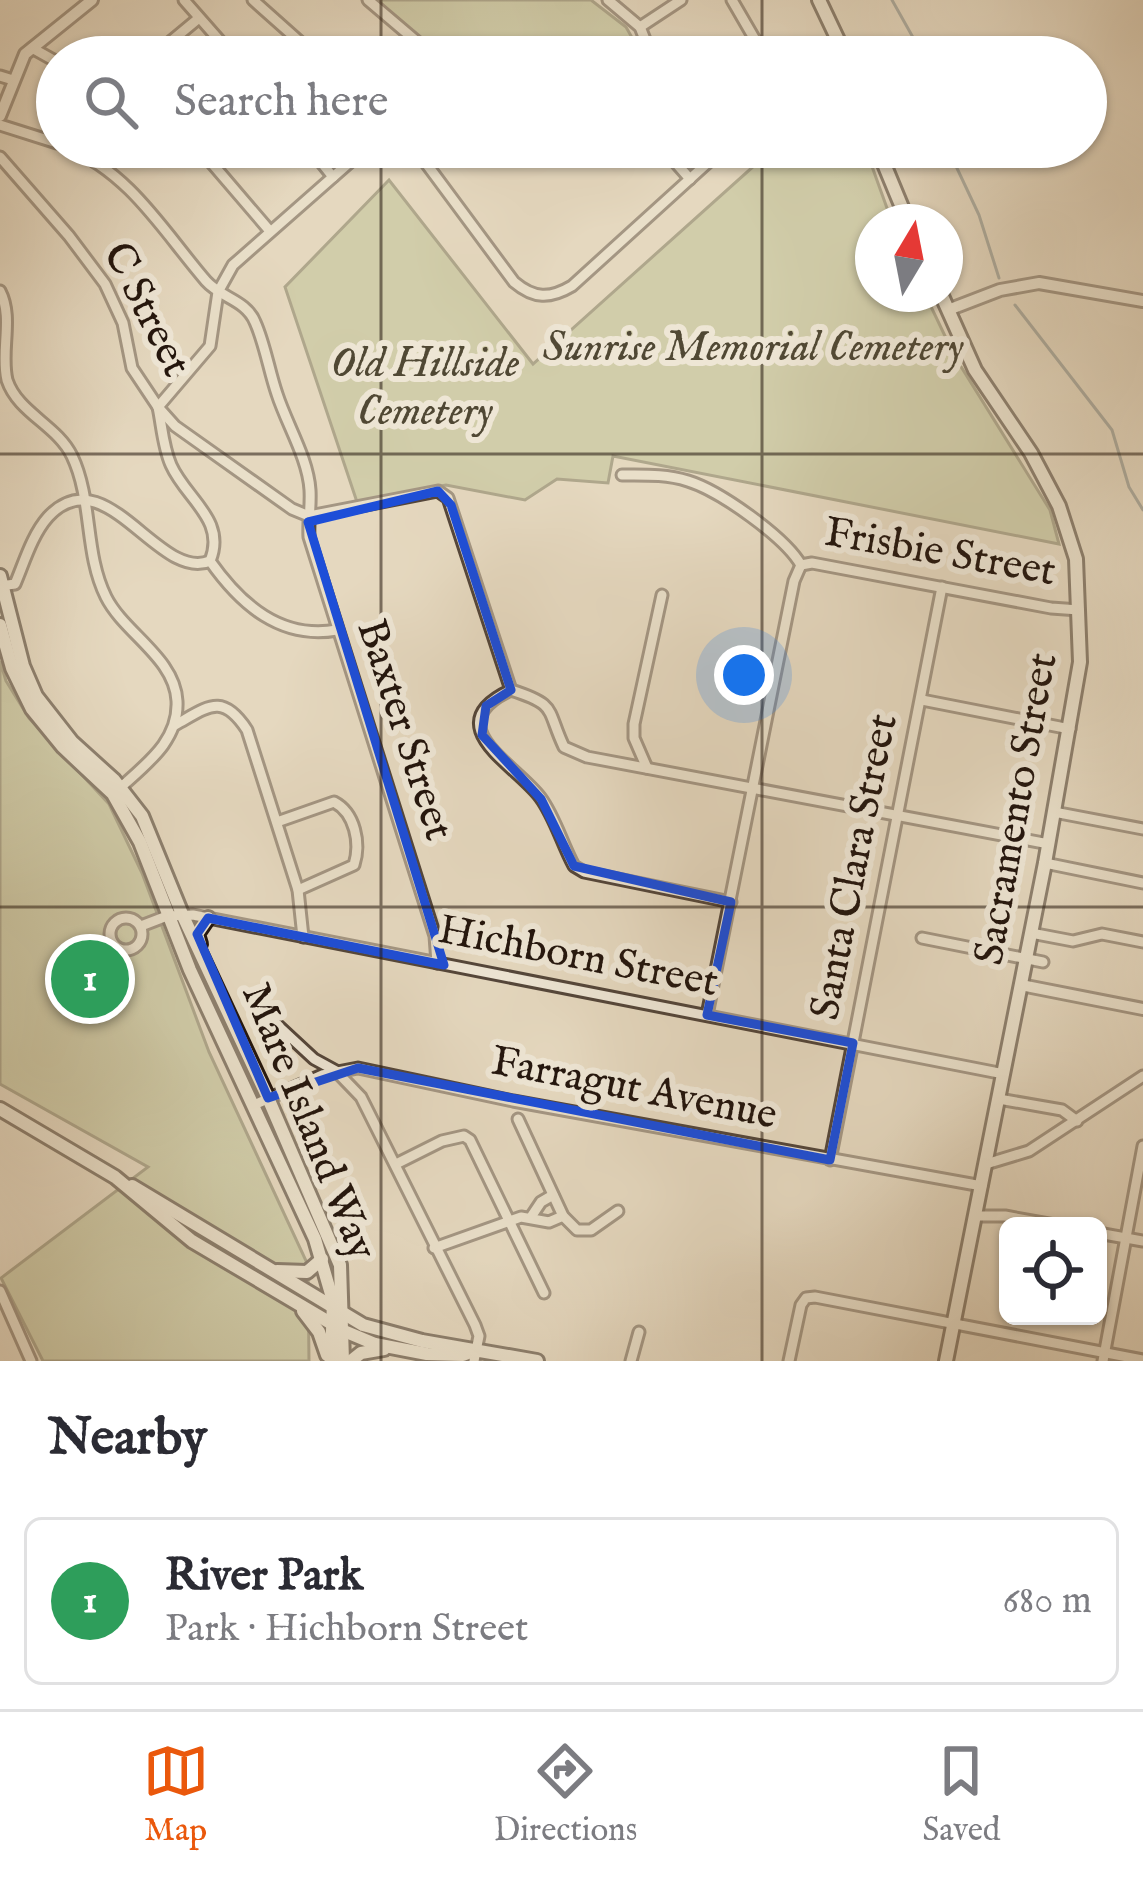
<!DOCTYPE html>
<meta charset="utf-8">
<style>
:root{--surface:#fff;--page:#f7f7f7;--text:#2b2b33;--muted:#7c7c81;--line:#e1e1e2;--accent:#ea580c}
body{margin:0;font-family:"IM FELL English",serif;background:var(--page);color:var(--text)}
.controls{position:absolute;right:36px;bottom:36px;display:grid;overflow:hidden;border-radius:18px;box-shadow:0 3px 9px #0004}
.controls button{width:108px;height:108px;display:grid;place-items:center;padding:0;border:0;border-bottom:3px solid var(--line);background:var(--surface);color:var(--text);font:60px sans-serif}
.compass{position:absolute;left:855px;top:204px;width:108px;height:108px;border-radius:50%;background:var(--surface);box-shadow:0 3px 9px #0004;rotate:10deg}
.you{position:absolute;left:744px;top:675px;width:42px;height:42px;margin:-30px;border:9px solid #fff;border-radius:50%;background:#1a73e8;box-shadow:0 0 0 18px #1a73e833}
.badge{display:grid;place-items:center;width:78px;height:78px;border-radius:50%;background:var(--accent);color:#fff;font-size:39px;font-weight:700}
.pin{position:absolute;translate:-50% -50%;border:6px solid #fff;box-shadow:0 3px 12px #0006}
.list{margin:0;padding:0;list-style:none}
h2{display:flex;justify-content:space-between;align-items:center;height:156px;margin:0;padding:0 48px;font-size:51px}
h2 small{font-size:39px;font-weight:400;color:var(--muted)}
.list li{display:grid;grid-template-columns:78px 1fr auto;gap:36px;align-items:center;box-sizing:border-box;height:168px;margin:0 24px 24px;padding:0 24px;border:3px solid var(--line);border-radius:18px}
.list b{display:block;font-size:45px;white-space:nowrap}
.list p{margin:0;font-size:39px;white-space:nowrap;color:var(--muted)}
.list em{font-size:39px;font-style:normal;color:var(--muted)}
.icon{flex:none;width:66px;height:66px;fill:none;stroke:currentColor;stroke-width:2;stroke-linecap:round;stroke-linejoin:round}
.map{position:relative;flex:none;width:1143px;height:1361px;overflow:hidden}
.search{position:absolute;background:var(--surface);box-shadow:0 3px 9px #0004;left:36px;right:36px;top:36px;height:132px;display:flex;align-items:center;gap:30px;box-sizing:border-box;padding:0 42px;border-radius:66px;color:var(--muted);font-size:45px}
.sheet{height:348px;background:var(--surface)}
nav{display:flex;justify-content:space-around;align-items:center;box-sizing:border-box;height:168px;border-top:3px solid var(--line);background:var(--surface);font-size:33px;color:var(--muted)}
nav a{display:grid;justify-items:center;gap:6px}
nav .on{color:var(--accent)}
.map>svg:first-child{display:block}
</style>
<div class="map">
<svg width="1143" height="1361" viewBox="0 0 1143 1361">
<rect width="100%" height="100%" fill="#e5d8bf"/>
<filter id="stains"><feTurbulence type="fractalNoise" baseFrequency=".00167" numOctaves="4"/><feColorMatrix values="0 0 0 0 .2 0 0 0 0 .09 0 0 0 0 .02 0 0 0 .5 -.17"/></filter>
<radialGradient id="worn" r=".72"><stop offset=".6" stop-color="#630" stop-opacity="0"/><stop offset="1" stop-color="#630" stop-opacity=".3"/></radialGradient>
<g fill="#b8be90" stroke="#6e6a4e" stroke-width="3">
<path d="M374 0H591L626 27 643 57H440Z"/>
<path d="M775 147H865L892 222H873V294H925L955 357 1050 510 1059 544 613 456 608 483 557 479 525 500 446 485 357 502 285 287 389 180 533 364Z"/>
<path d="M0 661 6 681 29 718 109 804 142 873 209 1052 308 1265 309 1361H43L1 1278 148 1167 0 1084Z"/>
</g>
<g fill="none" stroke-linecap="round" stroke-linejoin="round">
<g stroke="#6c7677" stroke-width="3">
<path d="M892 0 924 57"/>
<path d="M947 147 979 215 999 278"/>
<path d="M1015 305 1112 430 1129 487 1143 510"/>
</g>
<g stroke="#54463a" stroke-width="15">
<g id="minor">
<path d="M184 0 234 57"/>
<path d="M253 0 317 57"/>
<path d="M368 0 435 57"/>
<path d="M608 0 640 27 652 57"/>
<path d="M732 0 765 57"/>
<path d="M640 27 681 0"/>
<path d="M32 48 57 62"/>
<path d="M152 57 199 18"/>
<path d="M0 76 13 80"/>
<path d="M0 125 57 143"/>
<path d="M67 147C131 174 163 231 206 281 221 298 246 300 255 322 265 344 269 371 277 394 287 425 308 458 310 490 311 506 308 522 309 537L435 936 437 963"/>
<path d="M198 147 269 230"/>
<path d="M309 147 333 177"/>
<path d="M414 147 514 282C534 299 550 299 572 286L725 147"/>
<path d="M567 147H597"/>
<path d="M662 147 690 179"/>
<path d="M0 157 69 236 105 284 123 323 132 368 158 407 175 426 292 509 309 516"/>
<path d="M0 291C14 318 0 351 7 380 18 413 57 425 72 456 93 500 84 553 106 597 124 633 175 658 177 701 179 741 146 764 119 789"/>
<path d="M158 407 210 346 218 292 233 265 367 147"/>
<path d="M622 475C645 475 666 474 688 481 720 491 785 537 801 565"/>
<path d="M309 516 438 491 448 498 511 690"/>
<path d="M210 561C241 605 281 640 337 630"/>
<path d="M801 565 812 563 1051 608 1079 610"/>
<path d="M0 586 15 584C24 563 32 535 48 517 105 455 159 583 210 561 227 520 186 499 171 465 163 447 162 426 158 407"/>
<path d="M922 700 1070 729"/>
<path d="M175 725C208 707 222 692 247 730L298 890 303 937"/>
<path d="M647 768 634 738V724L662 595"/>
<path d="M1054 812 1143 829"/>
<path d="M277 822 334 802C355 813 361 843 354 865L298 890"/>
<path d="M1045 863 1143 883"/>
<path d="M731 902 584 872 574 866C562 844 555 817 540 797 515 764 436 725 511 690 558 705 546 709 564 747L587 757 1049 844"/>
<circle cx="126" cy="934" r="16"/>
<path d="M141 926 167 916 193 915 1004 1074"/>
<path d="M1031 933 1073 941 1102 934 1143 942"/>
<path d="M922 938 1043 962"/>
<path d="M255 1011 273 1021 314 1059 336 1071 361 1097 475 1325 479 1336 474 1361"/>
<path d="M707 1015 794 581 801 565"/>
<path d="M999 1099 1062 1110 1077 1121"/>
<path d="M254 1105 322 1075 358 1068 513 1101 982 1186"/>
<path d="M518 1119 563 1216 577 1230H591L618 1211"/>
<path d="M830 1160 942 587"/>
<path d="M396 1164 442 1141 464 1136 470 1140 544 1293"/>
<path d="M986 1164 1029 1151 1143 1076"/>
<path d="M976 1216H1005L1060 1226"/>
<path d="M531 1217 541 1202 553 1195"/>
<path d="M1098 1233 1143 1241"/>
<path d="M434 1248 521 1217 549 1222 563 1216"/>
<path d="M0 1291 31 1361"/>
<path d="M631 1361 639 1332"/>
<path d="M789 1361 801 1305 806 1298 815 1297 1143 1360"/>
<path d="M1103 1361 1143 1146"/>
</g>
</g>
<g stroke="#54463a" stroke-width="16">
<g id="tertiary">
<path d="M0 116 25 54 92 0"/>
<path d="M948 310 1000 290 1039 283 1143 301"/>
<path d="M1021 985 1143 1009"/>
</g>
</g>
<g stroke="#23150d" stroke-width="18">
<g id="secondary">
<path d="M819 0 846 57"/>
<path d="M877 147 908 222"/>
<path d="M941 294 975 370 1031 453 1059 506 1076 559 1080 662 1045 863 946 1361"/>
<path d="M0 576 23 666 36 696 72 742 114 780 142 816 182 914 268 1098 340 1265 343 1361"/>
<path d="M0 625 12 668 32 709 63 747 113 794 140 842 190 970 315 1239 333 1301 331 1361"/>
<path d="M200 944 197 934 208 918"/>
<path d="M0 1109 115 1177 192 1241 344 1331 375 1344 427 1354 463 1355 476 1350"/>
<path d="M132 1186 363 1325 422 1341 537 1361"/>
<path d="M277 1271 307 1272 322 1259"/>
<path d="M303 1311 319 1332 327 1355"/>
<path d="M351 1361 361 1353 384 1349"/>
</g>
</g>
<use href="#minor" stroke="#eee6d5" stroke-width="9"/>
<use href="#tertiary" stroke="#eee6d5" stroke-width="10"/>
<use href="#secondary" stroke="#eee6d5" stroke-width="12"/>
</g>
<path d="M0 0H1143V1361H0ZM438 491 451 505 511 690 486 706 482 735 541 799 574 866 731 902 707 1015 853 1043 830 1160 358 1068 268 1098 197 934 208 918 444 965 308 522Z" fill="#e5d8bf" fill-opacity=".55" fill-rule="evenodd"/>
<path fill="none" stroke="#1d4ed8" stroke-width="9" stroke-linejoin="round" d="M438 491 451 505 511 690 486 706 482 735 541 799 574 866 731 902 707 1015 853 1043 830 1160 358 1068 268 1098 197 934 208 918 444 965 308 522Z"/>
<path fill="none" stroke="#23150d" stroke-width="3" stroke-opacity="0.55" d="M381 0V57M762 0V57M381 147V1361M762 147V1361M0 454H1143M0 907H1143"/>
<g text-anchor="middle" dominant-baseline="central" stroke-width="12" stroke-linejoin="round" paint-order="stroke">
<g font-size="42" fill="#23150d" stroke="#eee6d5">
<text transform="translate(146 310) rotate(63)">C Street</text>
<text transform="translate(940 553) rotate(10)">Frisbie Street</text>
<text transform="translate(404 730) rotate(72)">Baxter Street</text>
<text transform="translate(1017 809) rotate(-80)">Sacramento Street</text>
<text transform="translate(855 867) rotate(-79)">Santa Clara Street</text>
<text transform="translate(578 957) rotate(11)">Hichborn Street</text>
<text transform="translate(634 1089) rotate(11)">Farragut Avenue</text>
<text transform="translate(308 1122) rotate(68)">Mare Island Way</text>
</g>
<g font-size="42" font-style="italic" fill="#504834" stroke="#eee6d5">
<text x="753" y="348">Sunrise Memorial Cemetery</text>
<text x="425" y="364">Old Hillside<tspan x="425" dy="48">Cemetery</tspan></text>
</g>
</g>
<rect width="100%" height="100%" filter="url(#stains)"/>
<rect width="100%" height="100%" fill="url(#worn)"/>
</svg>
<div class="controls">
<button><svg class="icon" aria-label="locate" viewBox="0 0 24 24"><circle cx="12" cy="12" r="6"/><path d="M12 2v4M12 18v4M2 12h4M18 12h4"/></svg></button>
</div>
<svg class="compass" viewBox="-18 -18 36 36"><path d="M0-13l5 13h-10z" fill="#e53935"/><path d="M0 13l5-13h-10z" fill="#7c7c81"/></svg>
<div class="you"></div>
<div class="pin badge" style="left:90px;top:979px;background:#2e9e5b">1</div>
<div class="search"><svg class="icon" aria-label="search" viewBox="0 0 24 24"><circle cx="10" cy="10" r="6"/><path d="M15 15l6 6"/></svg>Search here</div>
</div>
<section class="sheet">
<h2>Nearby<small></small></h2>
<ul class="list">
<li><span class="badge" style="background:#2e9e5b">1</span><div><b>River Park</b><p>Park · Hichborn Street</p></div><em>680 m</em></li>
</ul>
</section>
<nav>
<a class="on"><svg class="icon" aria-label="map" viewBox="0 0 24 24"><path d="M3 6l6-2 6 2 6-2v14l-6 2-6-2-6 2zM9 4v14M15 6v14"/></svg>Map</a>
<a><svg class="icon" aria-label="directions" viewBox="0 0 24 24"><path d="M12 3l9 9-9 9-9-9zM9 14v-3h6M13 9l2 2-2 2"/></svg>Directions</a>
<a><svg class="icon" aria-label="saved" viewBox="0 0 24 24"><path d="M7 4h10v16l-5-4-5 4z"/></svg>Saved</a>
</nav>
